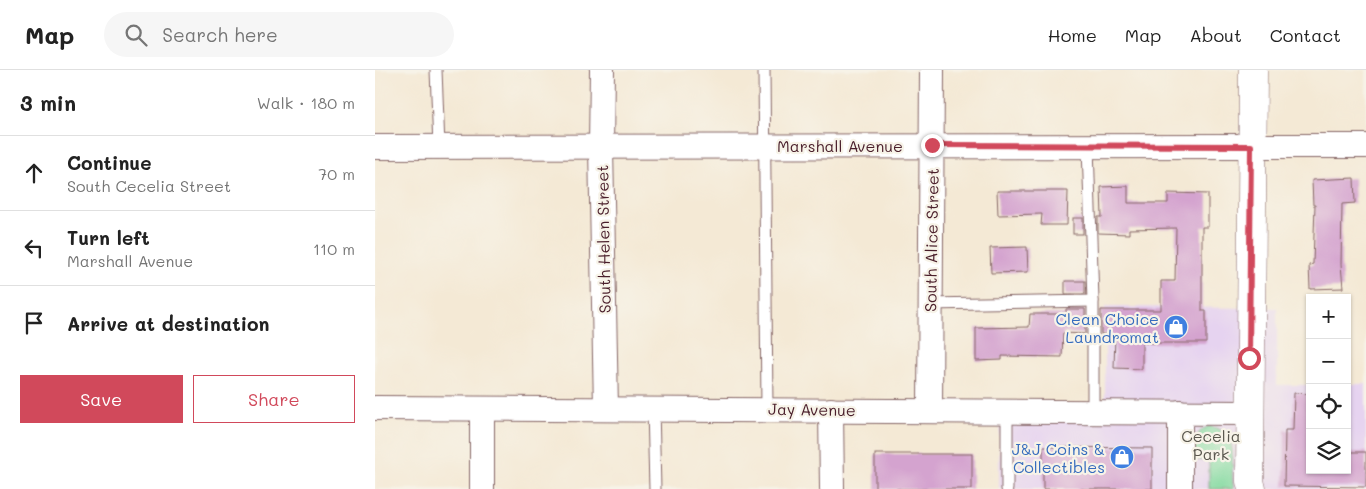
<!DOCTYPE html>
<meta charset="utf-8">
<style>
:root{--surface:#fff;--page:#f6f6f6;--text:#222;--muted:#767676;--line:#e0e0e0;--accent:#d1495b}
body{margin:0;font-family:Mali,sans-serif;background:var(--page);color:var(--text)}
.controls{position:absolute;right:15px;bottom:15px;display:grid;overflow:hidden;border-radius:0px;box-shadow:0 1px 4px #0004}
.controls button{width:45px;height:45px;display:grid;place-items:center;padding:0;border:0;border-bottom:1px solid var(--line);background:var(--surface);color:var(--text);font:25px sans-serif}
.stop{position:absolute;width:15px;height:15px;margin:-11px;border:4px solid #d1495b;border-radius:50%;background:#fff}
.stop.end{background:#d1495b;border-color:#fff;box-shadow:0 1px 5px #0008}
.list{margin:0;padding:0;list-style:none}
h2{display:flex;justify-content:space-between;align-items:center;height:65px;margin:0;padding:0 20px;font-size:21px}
h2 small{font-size:16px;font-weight:400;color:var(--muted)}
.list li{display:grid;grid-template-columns:32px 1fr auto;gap:15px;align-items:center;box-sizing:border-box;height:75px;padding:0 20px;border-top:1px solid var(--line)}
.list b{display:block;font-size:19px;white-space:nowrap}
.list p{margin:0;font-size:16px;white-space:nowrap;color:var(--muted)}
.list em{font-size:16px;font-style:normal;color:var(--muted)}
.actions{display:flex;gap:10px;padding:15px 20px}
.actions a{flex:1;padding:11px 0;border:1px solid var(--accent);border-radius:0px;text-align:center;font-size:18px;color:var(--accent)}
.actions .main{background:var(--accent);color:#fff}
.icon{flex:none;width:28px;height:28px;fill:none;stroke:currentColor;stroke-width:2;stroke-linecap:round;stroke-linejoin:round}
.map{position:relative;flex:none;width:991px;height:419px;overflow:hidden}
header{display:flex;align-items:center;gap:30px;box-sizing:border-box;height:70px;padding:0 25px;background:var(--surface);border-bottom:1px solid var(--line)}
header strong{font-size:24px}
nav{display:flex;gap:28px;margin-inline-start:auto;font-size:18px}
.search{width:350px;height:45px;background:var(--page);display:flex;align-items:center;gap:12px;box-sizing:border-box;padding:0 18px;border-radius:28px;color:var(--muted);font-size:19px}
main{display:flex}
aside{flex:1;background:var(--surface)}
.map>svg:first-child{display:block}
</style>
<header>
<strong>Map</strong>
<div class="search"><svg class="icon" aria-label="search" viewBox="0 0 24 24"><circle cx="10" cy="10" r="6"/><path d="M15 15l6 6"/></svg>Search here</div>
<nav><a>Home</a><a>Map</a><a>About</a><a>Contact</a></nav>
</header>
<main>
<aside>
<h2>3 min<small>Walk · 180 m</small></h2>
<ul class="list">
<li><svg class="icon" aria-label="ahead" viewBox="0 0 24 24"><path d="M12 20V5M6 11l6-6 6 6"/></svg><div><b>Continue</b><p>South Cecelia Street</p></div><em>70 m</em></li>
<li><svg class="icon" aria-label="left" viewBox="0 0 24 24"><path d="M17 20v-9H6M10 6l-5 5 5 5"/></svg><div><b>Turn left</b><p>Marshall Avenue</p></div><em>110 m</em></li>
<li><svg class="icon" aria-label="arrive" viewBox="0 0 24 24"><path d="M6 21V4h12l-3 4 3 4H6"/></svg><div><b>Arrive at destination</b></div></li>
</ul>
<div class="actions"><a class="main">Save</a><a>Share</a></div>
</aside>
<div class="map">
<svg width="991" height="419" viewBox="0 0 991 419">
<rect width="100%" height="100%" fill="#f7f3e8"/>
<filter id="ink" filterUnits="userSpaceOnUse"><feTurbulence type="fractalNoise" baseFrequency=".02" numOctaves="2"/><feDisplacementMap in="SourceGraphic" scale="10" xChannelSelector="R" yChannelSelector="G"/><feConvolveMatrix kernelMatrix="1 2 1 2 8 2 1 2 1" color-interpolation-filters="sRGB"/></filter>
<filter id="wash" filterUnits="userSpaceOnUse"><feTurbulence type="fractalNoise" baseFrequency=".0096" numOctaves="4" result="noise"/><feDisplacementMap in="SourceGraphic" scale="20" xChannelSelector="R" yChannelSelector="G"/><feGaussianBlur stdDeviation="1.12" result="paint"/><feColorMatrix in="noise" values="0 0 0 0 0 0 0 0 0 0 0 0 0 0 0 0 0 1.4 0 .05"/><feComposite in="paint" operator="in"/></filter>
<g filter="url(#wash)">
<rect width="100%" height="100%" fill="#f4e9d5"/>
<path fill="#e6d3f0" d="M730 237 902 238V315H935V400H972V314H991V419H859L858 414 818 371V390H834V419H624L625 335 730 337Z"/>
<path fill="#80d99f" stroke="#657c65" d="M834 356C869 362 853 395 859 419H834V390H818C818 374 818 363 834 356Z"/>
<g id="blocks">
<g fill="#d4a3cf">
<path d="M979 108 980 133 967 134 966 194 968 218 935 219 934 195 938 194 940 135H938L937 110Z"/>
<path d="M753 116V133H793V123L833 124V157H827V241H831V273H767V299L739 298 740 265 726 264V240H786V211H800L801 158 754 159V164L723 163V147H727L726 117Z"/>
<path d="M622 121H693L692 155H666L667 144 623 145Z"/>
<rect x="698" y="148" width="10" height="16"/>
<path d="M652 177 653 202 616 203 615 178Z"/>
<rect x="690" y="211" width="20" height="13"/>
<path d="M691 239H710V264L688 263 687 287 627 286V290L601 291V258L654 257 655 244H691Z"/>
<path d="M919 323 935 324V400H972V382H991V417L909 416 910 360H918Z"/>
<path d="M668 377 777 378V419H668Z"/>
<rect x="500" y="384" width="97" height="35"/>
</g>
</g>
</g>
<g filter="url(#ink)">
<use href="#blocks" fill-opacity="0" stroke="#866666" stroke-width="1"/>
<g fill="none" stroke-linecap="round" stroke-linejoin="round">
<g stroke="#866666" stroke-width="13">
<g id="service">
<path d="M61 0 64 77"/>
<path d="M389 0 392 339"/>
<path d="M713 76 718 231V342"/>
<path d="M554 234 718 231"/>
<path d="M278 338 280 419"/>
<path d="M632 419V342"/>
</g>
</g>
<g stroke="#866666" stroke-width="26">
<g id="minor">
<path d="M227 0 226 77 231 339"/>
<path d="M0 77 991 76"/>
<path d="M0 338 875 343"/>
<path d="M107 339V419"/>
<path d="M456 340 457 419"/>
<path d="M555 340 557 0"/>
<path d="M805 342V419"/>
</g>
</g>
<g stroke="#866666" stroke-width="29">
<path id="secondary" d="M877 419 875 411 878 0"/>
</g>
<use href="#service" stroke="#fff" stroke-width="11"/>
<use href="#minor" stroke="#fff" stroke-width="24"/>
<use href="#secondary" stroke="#fff" stroke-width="28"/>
</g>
</g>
<g fill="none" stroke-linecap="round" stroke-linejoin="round" filter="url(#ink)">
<path stroke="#d1495b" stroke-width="6" d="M557 75 876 76 874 288"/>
</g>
<defs>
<g id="shop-disc" transform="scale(1.25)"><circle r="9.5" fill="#3f7fe0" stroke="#f7f3e8"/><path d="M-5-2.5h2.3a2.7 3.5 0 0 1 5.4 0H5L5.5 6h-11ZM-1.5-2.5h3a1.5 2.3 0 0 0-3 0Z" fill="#fff"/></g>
</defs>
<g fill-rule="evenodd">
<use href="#shop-disc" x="801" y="257"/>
<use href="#shop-disc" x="747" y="387"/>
</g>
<g text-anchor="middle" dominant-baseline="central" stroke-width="4.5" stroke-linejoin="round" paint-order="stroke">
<g font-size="16" fill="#4a1f2b" stroke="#f7f3e8">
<text x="465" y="75">Marshall Avenue</text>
<text transform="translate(228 169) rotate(-91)">South Helen Street</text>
<text transform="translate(556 170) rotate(-89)">South Alice Street</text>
<text transform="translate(437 339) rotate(1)">Jay Avenue</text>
</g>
<g font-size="16" fill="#366cbe" stroke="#f7f3e8" text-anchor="end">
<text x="784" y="248">Clean Choice<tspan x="784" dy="18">Laundromat</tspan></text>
<text x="730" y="378">J&amp;J Coins &amp;<tspan x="730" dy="18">Collectibles</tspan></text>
</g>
<g font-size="16" fill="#5a574e" stroke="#f7f3e8">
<text x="836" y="365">Cecelia<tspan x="836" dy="18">Park</tspan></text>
</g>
</g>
</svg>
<div class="controls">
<button>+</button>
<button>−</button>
<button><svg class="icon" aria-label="locate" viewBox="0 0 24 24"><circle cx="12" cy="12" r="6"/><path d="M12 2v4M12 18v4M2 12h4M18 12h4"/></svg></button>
<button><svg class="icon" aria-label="layers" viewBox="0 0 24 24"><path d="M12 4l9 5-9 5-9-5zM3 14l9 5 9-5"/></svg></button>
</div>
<div class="stop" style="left:874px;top:288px"></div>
<div class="stop end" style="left:557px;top:75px"></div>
</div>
</main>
